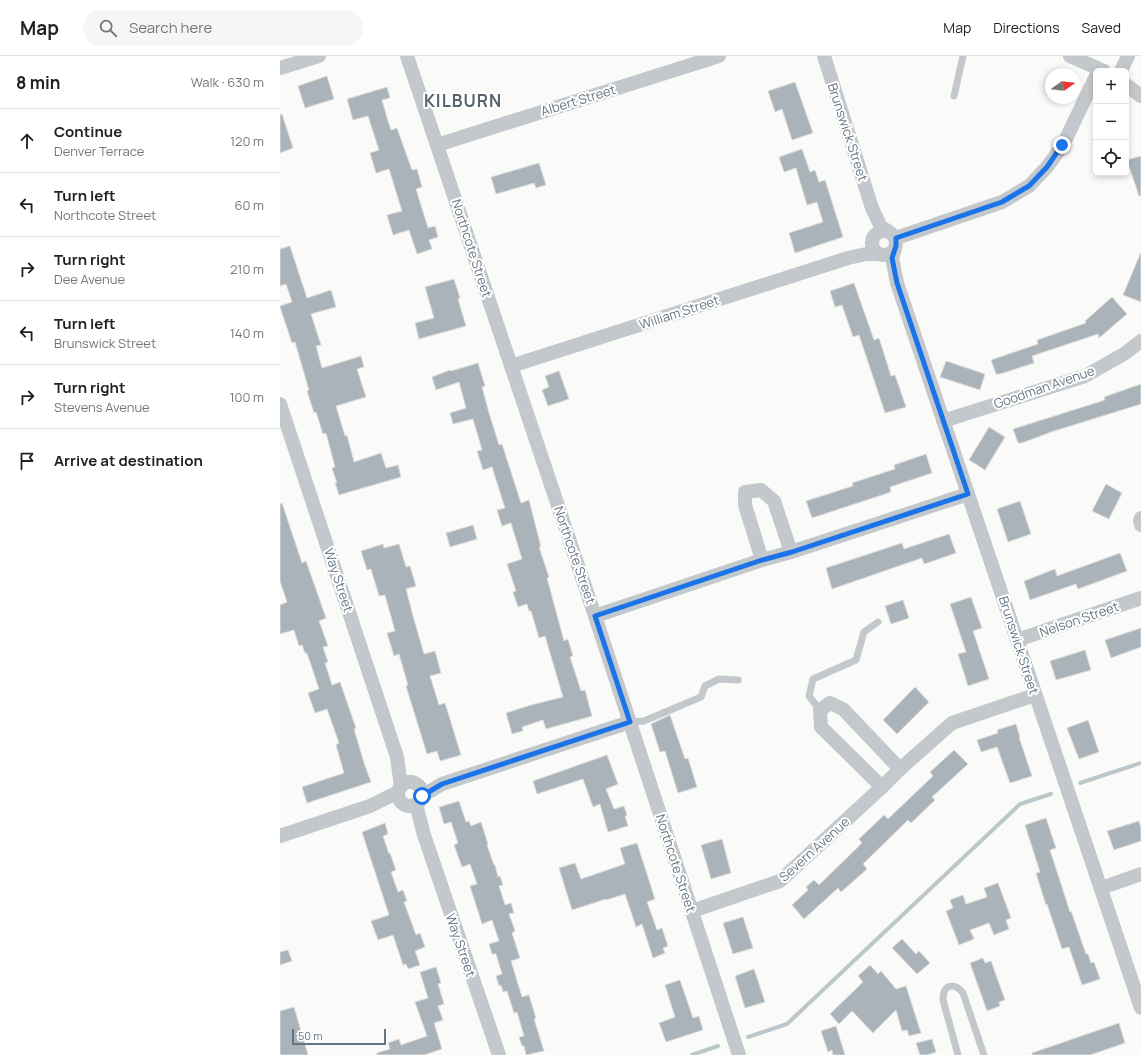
<!DOCTYPE html>
<meta charset="utf-8">
<style>
:root{--surface:#fff;--page:#f6f6f6;--text:#222;--muted:#767676;--line:#e0e0e0}
body{margin:0;font-family:Manrope,sans-serif;background:var(--page);color:var(--text)}
.controls{position:absolute;right:12px;top:12px;display:grid;overflow:hidden;border-radius:6px;box-shadow:0 2px 6px #0003}
.controls button{width:36px;height:36px;display:grid;place-items:center;padding:0;border:0;border-bottom:1px solid var(--line);background:var(--surface);color:var(--text);font:20px sans-serif}
.compass{position:absolute;left:765px;top:12px;width:36px;height:36px;border-radius:50%;background:var(--surface);box-shadow:0 2px 6px #0003;rotate:75deg}
.scale{position:absolute;left:12px;bottom:10px;width:94px;box-sizing:border-box;padding-left:4px;border:2px solid #657683;border-top:0;font-size:11px;line-height:14px;white-space:nowrap;color:#657683;-webkit-text-stroke:3px #fff;paint-order:stroke}
.stop{position:absolute;width:12px;height:12px;margin:-9px;border:3px solid #1a73e8;border-radius:50%;background:#fff}
.stop.end{background:#1a73e8;border-color:#fff;box-shadow:0 1px 4px #0008}
.list{margin:0;padding:0;list-style:none}
h2{display:flex;justify-content:space-between;align-items:center;height:52px;margin:0;padding:0 16px;font-size:17px}
h2 small{font-size:13px;font-weight:400;color:var(--muted)}
.list li{display:grid;grid-template-columns:26px 1fr auto;gap:12px;align-items:center;box-sizing:border-box;height:64px;padding:0 16px;border-top:1px solid var(--line)}
.list b{display:block;font-size:15px;white-space:nowrap}
.list p{margin:0;font-size:13px;white-space:nowrap;color:var(--muted)}
.list em{font-size:13px;font-style:normal;color:var(--muted)}
.icon{flex:none;width:22px;height:22px;fill:none;stroke:currentColor;stroke-width:2;stroke-linecap:round;stroke-linejoin:round}
.map{position:relative;flex:none;width:861px;height:999px;overflow:hidden}
header{display:flex;align-items:center;gap:24px;box-sizing:border-box;height:56px;padding:0 20px;background:var(--surface);border-bottom:1px solid var(--line)}
header strong{font-size:19px}
nav{display:flex;gap:22px;margin-inline-start:auto;font-size:14px}
.search{width:280px;height:36px;background:var(--page);display:flex;align-items:center;gap:10px;box-sizing:border-box;padding:0 14px;border-radius:22px;color:var(--muted);font-size:15px}
main{display:flex}
aside{flex:1;background:var(--surface)}
.map>svg:first-child{display:block}
</style>
<header>
<strong>Map</strong>
<div class="search"><svg class="icon" aria-label="search" viewBox="0 0 24 24"><circle cx="10" cy="10" r="6"/><path d="M15 15l6 6"/></svg>Search here</div>
<nav><a>Map</a><a>Directions</a><a>Saved</a></nav>
</header>
<main>
<aside>
<h2>8 min<small>Walk · 630 m</small></h2>
<ul class="list">
<li><svg class="icon" aria-label="ahead" viewBox="0 0 24 24"><path d="M12 20V5M6 11l6-6 6 6"/></svg><div><b>Continue</b><p>Denver Terrace</p></div><em>120 m</em></li>
<li><svg class="icon" aria-label="left" viewBox="0 0 24 24"><path d="M17 20v-9H6M10 6l-5 5 5 5"/></svg><div><b>Turn left</b><p>Northcote Street</p></div><em>60 m</em></li>
<li><svg class="icon" aria-label="right" viewBox="0 0 24 24"><path d="M7 20v-9h11M14 6l5 5-5 5"/></svg><div><b>Turn right</b><p>Dee Avenue</p></div><em>210 m</em></li>
<li><svg class="icon" aria-label="left" viewBox="0 0 24 24"><path d="M17 20v-9H6M10 6l-5 5 5 5"/></svg><div><b>Turn left</b><p>Brunswick Street</p></div><em>140 m</em></li>
<li><svg class="icon" aria-label="right" viewBox="0 0 24 24"><path d="M7 20v-9h11M14 6l5 5-5 5"/></svg><div><b>Turn right</b><p>Stevens Avenue</p></div><em>100 m</em></li>
<li><svg class="icon" aria-label="arrive" viewBox="0 0 24 24"><path d="M6 21V4h12l-3 4 3 4H6"/></svg><div><b>Arrive at destination</b></div></li>
</ul>
</aside>
<div class="map">
<svg width="861" height="999" viewBox="0 0 861 999">
<rect width="100%" height="100%" fill="#fafaf8"/>
<g fill="none" stroke-linecap="round" stroke-linejoin="round">
<g stroke="#bbc7cb" stroke-width="4">
<path d="M800 727 861 707"/>
<path d="M468 981 507 968 740 748 771 738"/>
<path d="M412 999 438 990"/>
</g>
</g>
<g fill="#aab3b9" stroke="#dcdcda">
<path d="M47 20 54 43 25 52 18 30Z"/>
<path d="M515 26 533 77 512 84 502 53 495 56 488 35Z"/>
<path d="M107 31 110 42 102 44 108 65 111 74 117 72 132 114 137 113 142 131 136 133 148 172 155 170 158 181 149 184 152 193 137 198 129 174 113 179 107 159 122 155 109 113 96 117 90 97 99 94 88 60 73 64 67 43Z"/>
<path d="M2 58 13 92 0 97V59Z"/>
<path d="M522 93 530 116 535 114 539 126 545 124 563 181 515 197 509 177 543 166 537 146 527 149 516 112 504 116 499 101Z"/>
<path d="M861 100V140H859L847 104Z"/>
<path d="M259 107 266 129 256 132 254 127 216 138 211 121Z"/>
<path d="M10 190 27 242 51 234 56 251 31 258 41 289 36 290 42 312 81 300 84 311 77 313 86 341 56 350 65 380 67 379 74 406 101 397 106 412 118 409 121 421 59 439 55 427H57L52 412 55 411 46 377 43 378 36 356 34 357 27 335 29 334 15 286 12 287 0 251V250L12 246 6 228 0 230V193Z"/>
<path d="M861 196V246L843 239Z"/>
<path d="M174 223 180 242 178 243 186 270 139 283 135 267 154 262 145 231Z"/>
<path d="M574 227 594 284 599 282 611 320 615 319 626 351 605 357 579 279 573 281 562 249 555 251 550 235Z"/>
<path d="M832 241 847 258 819 282 818 278 752 300 754 307 720 318H716L711 304 758 288 757 284 806 267 805 265Z"/>
<path d="M666 305 705 318 700 334 660 321Z"/>
<path d="M198 307 205 330 202 331 209 357 219 389 222 388 241 447 249 444 261 491H259L269 521 267 522 284 585 288 583 293 600 290 601 301 635 305 634 312 660 266 673 263 664 242 671 243 675 232 678 226 657 251 649 283 641 265 580 259 582 251 555H249L247 548 238 551 233 536 236 535 227 508 242 503 231 467 222 470 217 454 225 452 212 411 203 414 197 395 202 394 193 363 173 368 170 357 186 352 179 326 156 334 152 321 170 314 171 315Z"/>
<path d="M279 315 289 343 268 350 262 334 269 331 265 320Z"/>
<path d="M861 328V348L771 376 742 387H738L733 373 825 344 824 341Z"/>
<path d="M709 371 725 381 705 414 689 404Z"/>
<path d="M646 398 652 417 610 431 611 436 532 462 526 445 573 430 572 427 615 413 614 409Z"/>
<path d="M826 428 842 437 829 463 812 455Z"/>
<path d="M740 445 751 478 728 486 717 453Z"/>
<path d="M2 447 22 507 26 505 46 562 39 565 48 590 43 591 48 606 45 607 52 629 60 626 76 672 74 673 85 710 91 726 27 747 22 731 64 717 56 689 59 687 47 653 35 657 28 637 39 633 27 597H25L22 589 19 590 14 574 0 578V549L7 546 0 525V448Z"/>
<path d="M193 469 197 483 170 491 166 477Z"/>
<path d="M669 478 676 497 644 508 642 502 552 533 546 512 622 487 624 493Z"/>
<path d="M103 488 104 492 119 488 126 511 130 510 136 530 126 533 133 560 144 598 155 595 161 617 150 620 159 649 165 647 181 699 160 705 157 695 147 698 126 630 128 629 119 598 114 600 107 577 115 575 105 539 99 540 91 513 87 514 81 495Z"/>
<path d="M840 497 847 515 798 533 796 528 750 544 744 525 775 513 777 520Z"/>
<path d="M691 541 702 572 693 575 709 623 688 630 678 598 686 596 670 548Z"/>
<path d="M623 544 629 562 611 568 605 550Z"/>
<path d="M861 572V591L831 602 825 584Z"/>
<path d="M805 594 811 614 776 624 770 605Z"/>
<path d="M635 631 649 646 617 678 603 664Z"/>
<path d="M390 659 405 703 408 702 417 731 398 737 385 695 380 696 371 668Z"/>
<path d="M808 664 819 696 799 703 787 672Z"/>
<path d="M736 668 740 681H739L752 720 730 727 717 691 701 696 697 684 718 677 717 674Z"/>
<path d="M674 694 688 708 652 741 655 744 631 767 628 764 583 808 587 813 561 836 558 832 524 863 512 849 528 834 526 831 534 824 539 829 582 787 579 783 604 759 608 763 653 720 650 716Z"/>
<path d="M327 699 338 728 326 733 334 753 344 750 347 759 345 760 348 770 328 776 320 748 313 751 303 723 257 738 253 725Z"/>
<path d="M179 745 186 766 189 765 191 770 201 766 208 788 207 789 214 809H215L218 821 220 820 223 829 219 830 225 849 231 847 234 857 229 858 235 875 232 877 240 902 231 905 242 941 249 939 256 962 254 963 264 995 246 999 244 990H242L239 981 244 980 237 956 234 957 227 935 223 936 221 929 219 930 216 920 222 918 216 898H212L209 888 219 885 212 864 202 868 190 830 197 828 190 808 182 811 174 789 178 787 171 766 164 768 159 751Z"/>
<path d="M766 762 776 792 770 794 790 856 791 855 806 898H808L811 907 814 906 820 923 802 929 789 891 782 893 767 848 766 849 756 817 760 816 745 769Z"/>
<path d="M859 765 861 772V785L834 794 827 775Z"/>
<path d="M105 767 108 778 103 780 109 798 110 797 116 814 111 816 118 836 123 834 127 845 124 846 136 879 140 877 145 891 135 895 140 909 128 913 126 908 123 909 113 879 98 884 91 865 109 859 82 776Z"/>
<path d="M442 783 451 817 431 823 421 789Z"/>
<path d="M357 787 375 843 367 846 377 874 382 872 388 890 383 892 385 897 373 902 362 868 356 871 345 838 326 844V843L292 854 279 812 295 807 301 823 345 808 340 792Z"/>
<path d="M718 827 731 862 726 864 729 873 714 879 709 867 690 874 694 883 679 889 666 855 673 852 670 844 683 839 686 848 707 841 704 832Z"/>
<path d="M463 861 473 892 453 898 443 867Z"/>
<path d="M622 883 636 898 639 895 650 907 637 918 612 892Z"/>
<path d="M8 894 12 905 0 909V896Z"/>
<path d="M703 902 705 907 711 905 725 944 719 946 720 950 707 955 690 907Z"/>
<path d="M590 909 598 918 601 915 616 933 626 930 641 977 629 980 627 974 622 975 616 954 593 977 572 955 559 968 550 958 583 926 578 920Z"/>
<path d="M156 911 161 927 158 928 164 948 158 950 163 964 154 967 162 993 144 999H97V997L110 993 108 987 119 983 121 989 147 980 135 946 148 942 140 916Z"/>
<path d="M474 913 485 946 465 952 455 920Z"/>
<path d="M400 924 413 962 419 960 423 974 386 986 379 967 395 961 385 929Z"/>
<path d="M14 951 28 999H0V955Z"/>
<path d="M839 967 845 987 810 999H752V997Z"/>
<path d="M556 970 565 999H553L552 994 548 996 541 975Z"/>
<path d="M652 983 656 996 647 999H640L636 987Z"/>
</g>
<g fill="none" stroke-linecap="round" stroke-linejoin="round">
<g stroke="#c3c8cc" stroke-width="7">
<path d="M674 40 683 0"/>
<path d="M540 654 529 640 533 623 576 604 584 576 598 566"/>
<path d="M350 666 364 665 421 641 425 630 439 623 458 624"/>
<path d="M678 999 663 944C663 928 674 926 683 937L704 999"/>
</g>
<g stroke="#c3c8cc" stroke-width="14">
<path d="M127 0 315 560 459 999"/>
<path d="M544 0 592 152 601 171 608 175"/>
<path d="M790 0 824 15"/>
<path d="M0 12 39 0"/>
<path d="M841 15 848 0"/>
<path d="M846 29 861 40"/>
<path d="M157 89 439 0"/>
<circle cx="604" cy="187" r="12"/>
<path d="M616 182 722 146 749 130 767 111 783 89 816 20"/>
<path d="M615 193 612 202 617 227 861 952"/>
<path d="M231 310 568 202 586 198H598"/>
<path d="M0 348 117 701 121 731"/>
<path d="M663 365 805 320 844 298 861 285"/>
<path d="M861 462 860 465 861 469"/>
<path d="M482 504 465 449V436L481 434 494 445 511 496"/>
<path d="M315 560 482 504 511 496 688 438"/>
<path d="M737 584 861 542"/>
<circle cx="130" cy="738" r="12"/>
<path d="M602 731 541 671 540 654 550 647 563 653 620 713"/>
<path d="M142 740 162 728 350 666"/>
<path d="M136 748 144 779 219 999"/>
<path d="M0 780 90 750 118 736"/>
<path d="M821 832 861 818"/>
<path d="M412 855 500 825 602 731 620 713 672 667 755 639"/>
</g>
</g>
<g fill="none" stroke-linecap="round" stroke-linejoin="round">
<path stroke="#1a73e8" stroke-width="5" d="M142 740 162 728 350 666 315 560 482 504 512 496 688 438 617 227 612 202 616 190V182L722 146 749 130 767 111 782 89"/>
</g>
<g text-anchor="middle" dominant-baseline="central" stroke-width="4" stroke-linejoin="round" paint-order="stroke">
<g font-size="13" fill="#657683" stroke="#fff">
<text transform="translate(298 44) rotate(-17)">Albert Street</text>
<text transform="translate(568 76) rotate(72)">Brunswick Street</text>
<text transform="translate(192 192) rotate(72)">Northcote Street</text>
<text transform="translate(399 256) rotate(-18)">William Street</text>
<text transform="translate(764 331) rotate(-19)">Goodman Avenue</text>
<text transform="translate(295 499) rotate(71)">Northcote Street</text>
<text transform="translate(59 524) rotate(72)">Way Street</text>
<text transform="translate(799 563) rotate(-19)">Nelson Street</text>
<text transform="translate(739 589) rotate(72)">Brunswick Street</text>
<text transform="translate(534 793) rotate(-42)">Severn Avenue</text>
<text transform="translate(396 807) rotate(72)">Northcote Street</text>
<text transform="translate(181 889) rotate(71)">Way Street</text>
</g>
<g font-size="17" font-weight="bold" letter-spacing="1" fill="#57646e" stroke="#fff">
<text x="183" y="44">KILBURN</text>
</g>
</g>
</svg>
<div class="controls">
<button>+</button>
<button>−</button>
<button><svg class="icon" aria-label="locate" viewBox="0 0 24 24"><circle cx="12" cy="12" r="6"/><path d="M12 2v4M12 18v4M2 12h4M18 12h4"/></svg></button>
</div>
<svg class="compass" viewBox="-18 -18 36 36"><path d="M0-13l5 13h-10z" fill="#e53935"/><path d="M0 13l5-13h-10z" fill="#767676"/></svg>
<div class="scale">50 m</div>
<div class="stop" style="left:142px;top:740px"></div>
<div class="stop end" style="left:782px;top:89px"></div>
</div>
</main>
